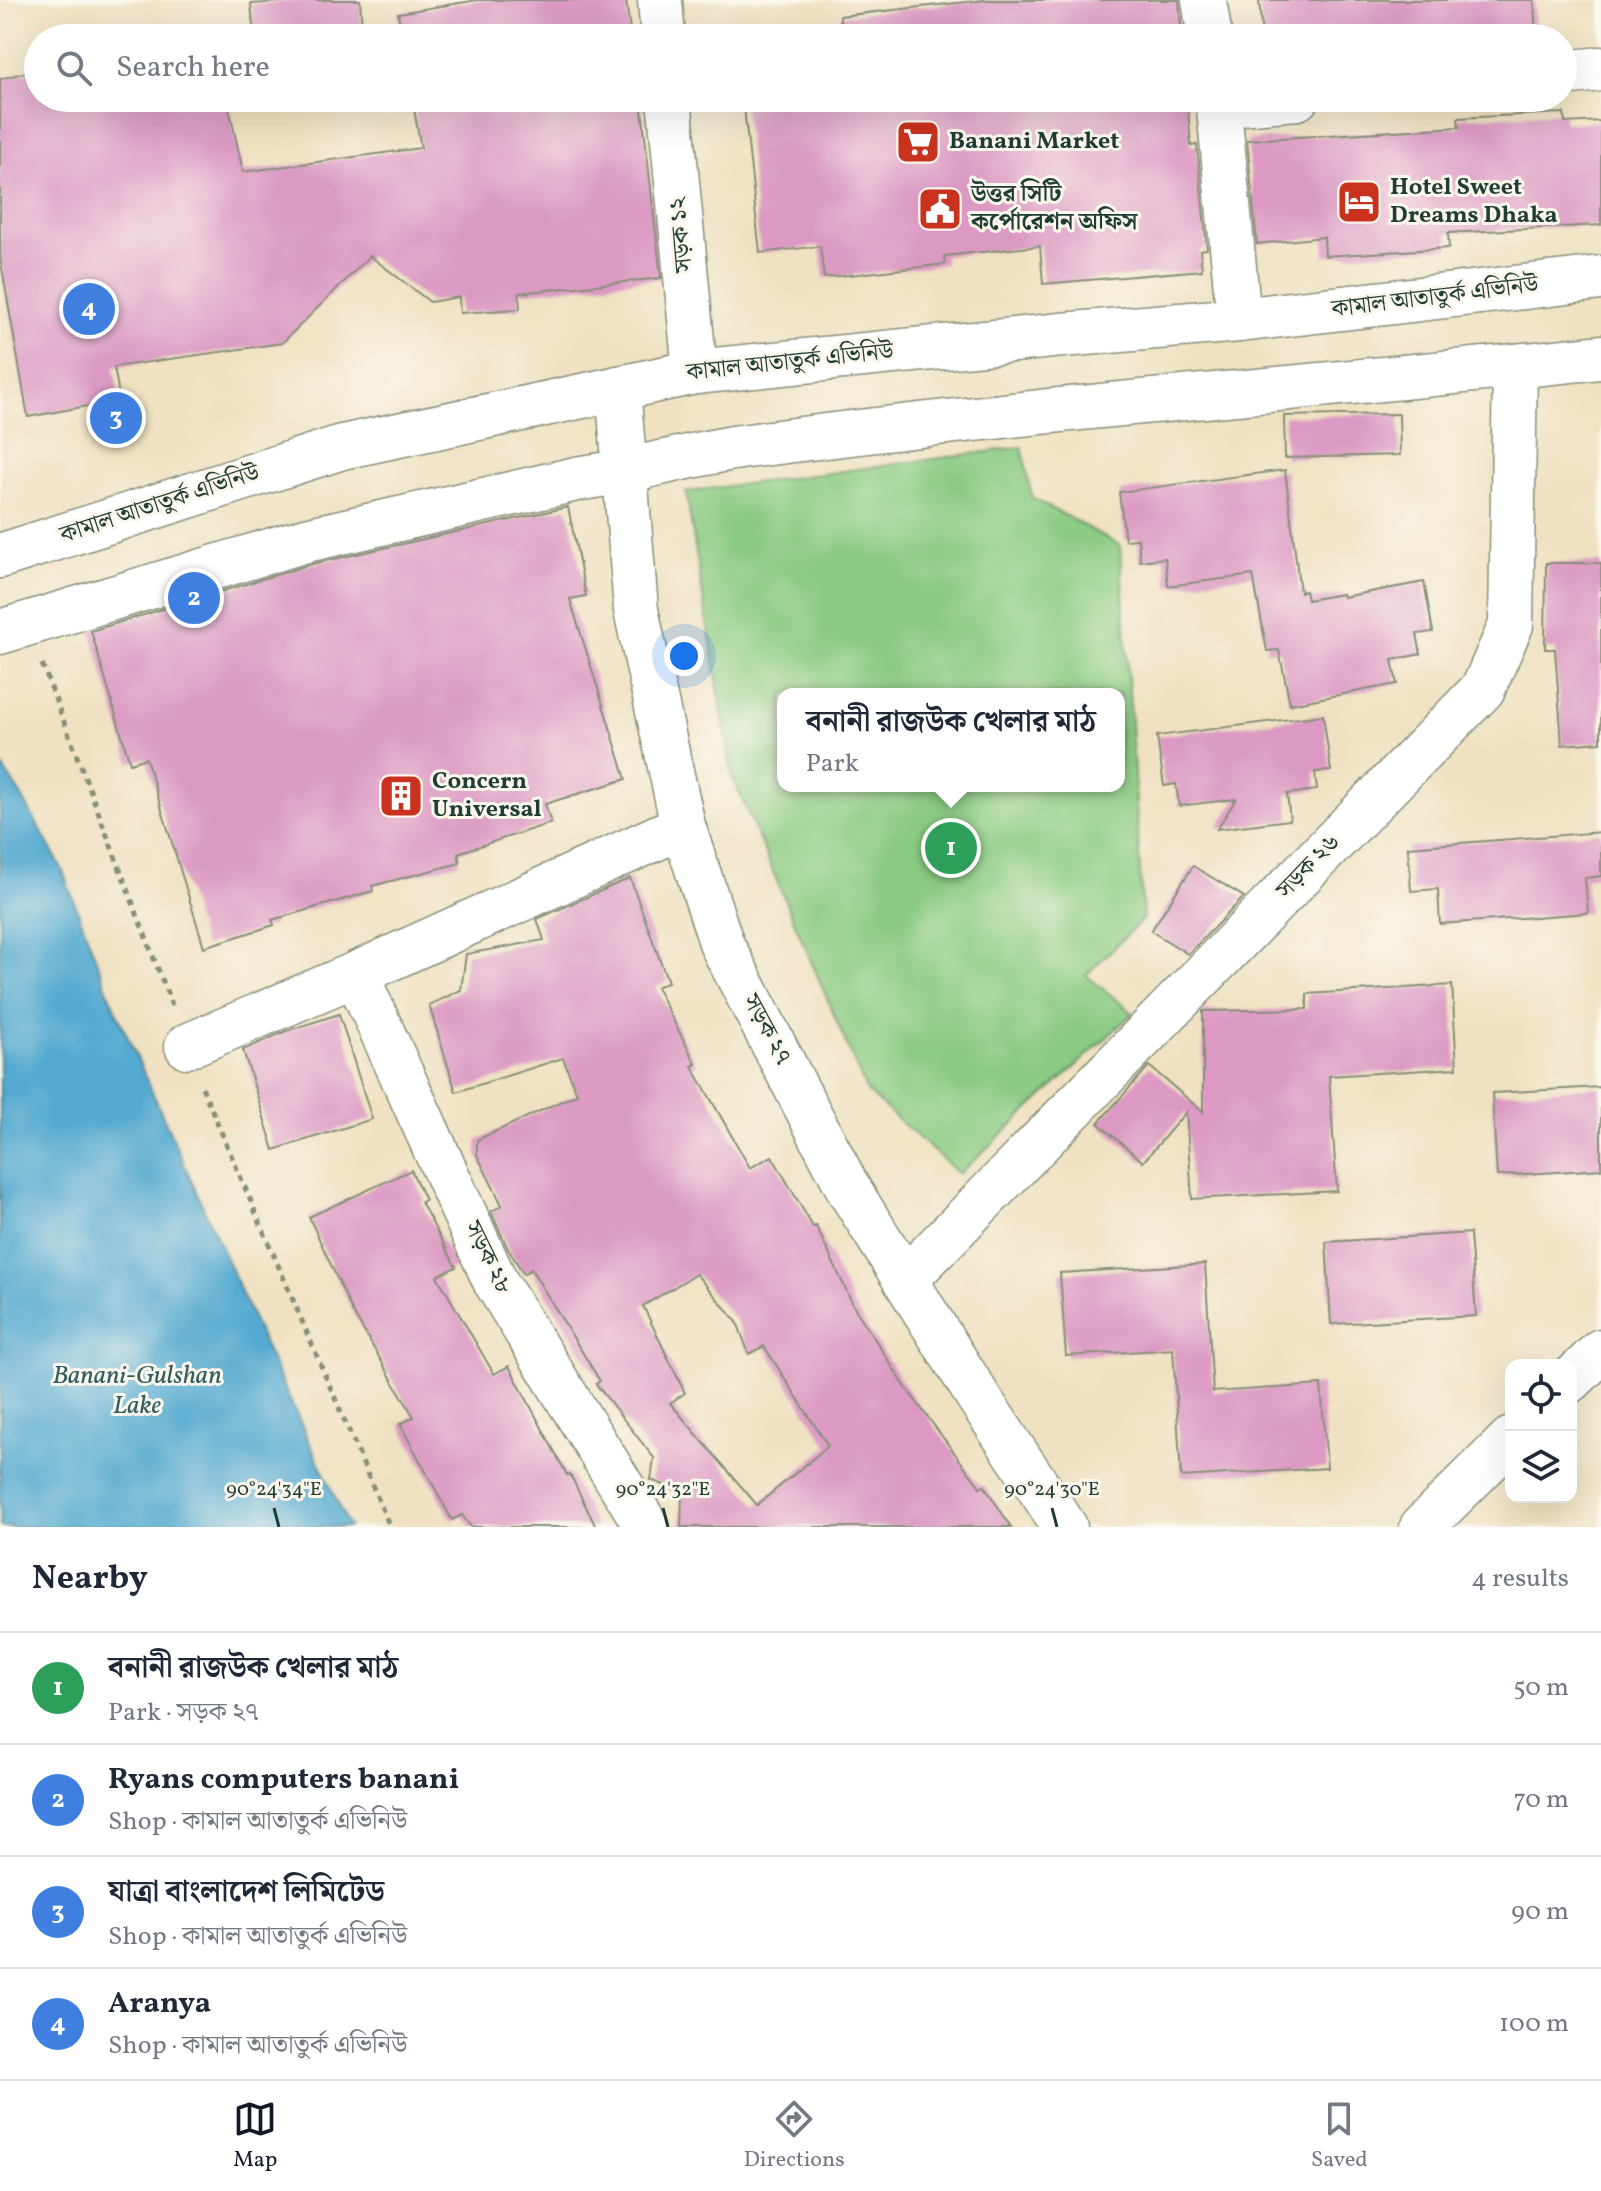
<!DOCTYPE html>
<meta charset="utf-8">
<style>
:root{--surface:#fff;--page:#f6f6f7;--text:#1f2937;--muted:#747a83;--line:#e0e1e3;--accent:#111827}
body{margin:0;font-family:Vollkorn,"Noto Serif Bengali",serif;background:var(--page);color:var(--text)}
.controls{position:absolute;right:24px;bottom:24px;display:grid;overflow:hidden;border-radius:16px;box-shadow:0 8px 32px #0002}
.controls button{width:72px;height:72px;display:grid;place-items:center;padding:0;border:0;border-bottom:2px solid var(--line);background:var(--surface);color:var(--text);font:40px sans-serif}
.you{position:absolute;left:684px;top:656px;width:28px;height:28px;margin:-20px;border:6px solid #fff;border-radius:50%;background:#1a73e8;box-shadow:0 0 0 12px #1a73e833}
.badge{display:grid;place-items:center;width:52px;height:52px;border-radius:50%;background:var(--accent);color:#fff;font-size:26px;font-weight:700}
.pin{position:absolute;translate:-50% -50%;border:4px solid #fff;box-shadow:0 2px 8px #0006}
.popup{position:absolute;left:777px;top:688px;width:348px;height:104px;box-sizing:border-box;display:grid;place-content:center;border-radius:16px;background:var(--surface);filter:drop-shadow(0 2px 6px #0005);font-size:26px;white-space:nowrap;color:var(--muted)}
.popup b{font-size:30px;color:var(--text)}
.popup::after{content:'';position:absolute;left:50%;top:100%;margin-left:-16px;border:16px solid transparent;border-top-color:var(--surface)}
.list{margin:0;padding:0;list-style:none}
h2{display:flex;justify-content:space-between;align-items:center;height:104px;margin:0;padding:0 32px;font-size:34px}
h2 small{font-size:26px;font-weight:400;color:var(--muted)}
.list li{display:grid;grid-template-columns:52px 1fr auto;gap:24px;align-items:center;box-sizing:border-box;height:112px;padding:0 32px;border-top:2px solid var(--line)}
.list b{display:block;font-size:30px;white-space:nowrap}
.list p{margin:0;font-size:26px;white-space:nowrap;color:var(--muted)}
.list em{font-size:26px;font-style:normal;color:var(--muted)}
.icon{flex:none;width:44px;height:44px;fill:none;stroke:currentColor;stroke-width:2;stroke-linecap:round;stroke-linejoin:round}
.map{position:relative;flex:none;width:1601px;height:1527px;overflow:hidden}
.search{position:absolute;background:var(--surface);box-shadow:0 8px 32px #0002;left:24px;right:24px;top:24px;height:88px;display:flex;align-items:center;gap:20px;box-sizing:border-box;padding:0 28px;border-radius:44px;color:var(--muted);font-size:30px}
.sheet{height:552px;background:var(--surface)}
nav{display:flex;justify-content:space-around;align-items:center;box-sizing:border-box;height:112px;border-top:2px solid var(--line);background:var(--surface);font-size:22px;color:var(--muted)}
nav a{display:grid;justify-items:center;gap:4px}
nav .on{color:var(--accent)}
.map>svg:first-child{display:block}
</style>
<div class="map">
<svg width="1601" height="1527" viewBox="0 0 1601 1527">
<rect width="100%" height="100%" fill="#fbf7ec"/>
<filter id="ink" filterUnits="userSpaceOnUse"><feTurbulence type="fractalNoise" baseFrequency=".0125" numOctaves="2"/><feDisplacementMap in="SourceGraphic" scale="16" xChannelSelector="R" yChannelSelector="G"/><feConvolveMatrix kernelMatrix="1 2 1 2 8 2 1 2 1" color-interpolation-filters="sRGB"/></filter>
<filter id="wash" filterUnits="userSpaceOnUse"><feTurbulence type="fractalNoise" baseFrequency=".006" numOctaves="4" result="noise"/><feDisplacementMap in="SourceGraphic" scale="32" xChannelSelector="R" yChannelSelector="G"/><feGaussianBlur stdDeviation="1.8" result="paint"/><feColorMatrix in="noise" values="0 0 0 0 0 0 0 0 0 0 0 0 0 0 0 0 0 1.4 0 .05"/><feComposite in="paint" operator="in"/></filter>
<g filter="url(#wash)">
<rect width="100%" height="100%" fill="#efe1c1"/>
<path fill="#8aca82" stroke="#54845b" stroke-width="2" fill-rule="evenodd" d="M1022 447 1032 498 1120 545 1143 919 1086 975 1133 1013 959 1174 867 1092 733 778 686 492ZM783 694H1119V786H783Z"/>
<path fill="#54aad1" stroke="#3a7482" stroke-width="2" d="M0 764 20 793 62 869 111 999 266 1349 349 1527H0Z"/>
<g id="blocks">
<g fill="#db99c3" fill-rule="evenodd">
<path d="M310 0H360L363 38H254L251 4Z"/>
<path d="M478 0H626L631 38H402L398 13Z"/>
<path d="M984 0H1179L1182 38H841L840 16Z"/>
<path d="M1259 0H1534L1536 38H1262Z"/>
<path d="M38 69V98H227L243 172 421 148 412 98H551L552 112 641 101 661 278 519 293 520 309 460 313 459 297 430 302 370 256 282 343 114 367 120 400 28 417 0 257V79Z"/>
<path d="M743 98H1187L1191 146 1197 145 1207 249 1200 250 1202 270 1043 284 1040 246 944 256 945 264 824 278 820 246 760 253Z"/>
<path d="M1564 113 1565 123 1601 121V225L1448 233 1449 248 1325 256 1324 237 1257 244 1247 140 1459 127 1458 118Z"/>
<path d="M1399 414 1400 455 1285 458 1284 416Z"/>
<path d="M1285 470 1300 592 1305 591 1307 600 1342 594 1343 597 1424 582 1433 632 1417 634 1421 654 1392 660 1397 684 1290 704 1279 650 1267 651 1253 575 1168 586 1165 558 1140 561 1138 539 1125 540 1119 492Z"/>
<path d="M568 507 586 596 570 599 626 779 545 804 551 823 458 853 460 863 372 886 373 891 272 920 274 925 204 947 146 758 130 763 91 631 312 564Z"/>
<path d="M1546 563H1601V742L1562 745 1555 649H1545Z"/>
<path d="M1323 715 1331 771 1315 772 1317 790 1287 794 1290 820 1217 829 1236 799 1179 806 1176 784 1164 786 1157 736Z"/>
<path d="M1601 832V876L1585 878 1588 913 1440 924 1438 889 1411 891 1408 847Z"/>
<path d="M1193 866 1244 897 1188 954 1151 931Z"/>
<path d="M630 878 668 982 656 987 696 1064 692 1066 750 1168 772 1156 813 1227 816 1226 854 1307 906 1388 980 1487 984 1485 1011 1527H681L682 1492 651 1480 654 1458 596 1384 600 1381 531 1269 524 1274 508 1249 491 1212 502 1205 477 1155V1140L577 1094 563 1058 456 1092 429 1005 461 990 466 954 544 940 537 919ZM696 1274 737 1322 749 1354 764 1346 828 1446 757 1505 670 1403 685 1393 643 1306Z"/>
<path d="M1452 985 1457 1068 1329 1076 1337 1191 1192 1199 1186 1112 1143 1162 1098 1123 1149 1066 1203 1112V1011L1307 1009V994Z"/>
<path d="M339 1014 372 1119 274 1150 243 1050 286 1031Z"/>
<path d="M1601 1087V1169L1497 1176 1492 1093Z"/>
<path d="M411 1170 425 1200 421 1202 456 1267 437 1276 494 1374 509 1366 567 1475 570 1474 596 1527H471L462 1515 452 1520 400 1424 414 1417 352 1311 309 1217Z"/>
<path d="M1470 1233 1476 1316 1331 1324 1326 1242Z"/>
<path d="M1205 1264 1213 1392 1321 1385 1327 1468 1181 1477 1173 1349 1066 1356 1060 1273Z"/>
</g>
</g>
</g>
<g filter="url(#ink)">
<use href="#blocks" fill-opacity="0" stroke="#878f7a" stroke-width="2"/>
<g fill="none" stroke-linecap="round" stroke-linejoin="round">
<g stroke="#878f7a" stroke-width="47">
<g id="minor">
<path d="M1204 0 1210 38"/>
<path d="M1563 73 1601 69"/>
<path d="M1218 98 1239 320"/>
<path d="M1219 105 1297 98"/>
<path d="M356 974 495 1281 647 1527"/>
<path d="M187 1046 356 974 683 826"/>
<path d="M905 1280 1483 689 1511 625 1515 366"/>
<path d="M1571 1380 1601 1351"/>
<path d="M1422 1527 1511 1439"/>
</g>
</g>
<g stroke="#878f7a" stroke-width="47">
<g id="tertiary">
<path d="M660 0 663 38"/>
<path d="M669 98 695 372"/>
<path d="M625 473 636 610 683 826 722 945 849 1190 977 1395 1065 1527"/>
</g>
</g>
<g stroke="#878f7a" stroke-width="47">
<g id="secondary">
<path d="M618 388 625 473"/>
<path d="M0 556 342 447 695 372 1062 335 1239 320 1601 278"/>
<path d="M0 632 306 540 581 478C638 471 692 453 747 446 1031 408 1317 388 1601 357"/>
</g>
</g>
<g stroke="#878f7a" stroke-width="5" stroke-dasharray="6 6" stroke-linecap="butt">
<path d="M42 664 172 1006"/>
<path d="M202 1087 390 1527"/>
</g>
<use href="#minor" stroke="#fff" stroke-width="44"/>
<use href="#tertiary" stroke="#fff" stroke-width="44"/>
<use href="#secondary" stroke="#fff" stroke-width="44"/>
</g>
</g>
<path fill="none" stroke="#1f3d34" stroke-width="3" d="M274 1508 279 1527M663 1508 668 1527M1052 1508 1057 1527"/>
<defs>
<g id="supermarket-square" transform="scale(2.3)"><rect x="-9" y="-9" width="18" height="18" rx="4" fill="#c8321e" stroke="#fbf7ec"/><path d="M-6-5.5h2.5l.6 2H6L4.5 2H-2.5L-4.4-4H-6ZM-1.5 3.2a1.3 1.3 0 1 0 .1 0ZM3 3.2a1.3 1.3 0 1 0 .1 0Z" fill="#fff"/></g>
<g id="hotel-square" transform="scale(2.3)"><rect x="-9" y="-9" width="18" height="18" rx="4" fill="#c8321e" stroke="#fbf7ec"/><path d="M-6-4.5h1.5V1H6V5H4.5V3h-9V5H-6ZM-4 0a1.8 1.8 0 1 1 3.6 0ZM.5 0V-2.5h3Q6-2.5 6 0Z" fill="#fff"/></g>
<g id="civic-square" transform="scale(2.3)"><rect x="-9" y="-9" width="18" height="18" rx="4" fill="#c8321e" stroke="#fbf7ec"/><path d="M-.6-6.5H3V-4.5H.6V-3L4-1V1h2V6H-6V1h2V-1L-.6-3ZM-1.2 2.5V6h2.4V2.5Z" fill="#fff"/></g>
<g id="building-square" transform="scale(2.3)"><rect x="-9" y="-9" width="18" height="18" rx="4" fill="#c8321e" stroke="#fbf7ec"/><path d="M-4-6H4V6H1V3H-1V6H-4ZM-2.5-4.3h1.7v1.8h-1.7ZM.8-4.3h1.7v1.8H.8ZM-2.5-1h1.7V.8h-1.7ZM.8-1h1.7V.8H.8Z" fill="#fff"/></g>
</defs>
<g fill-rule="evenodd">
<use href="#supermarket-square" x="918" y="142"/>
<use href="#hotel-square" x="1359" y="202"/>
<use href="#civic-square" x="940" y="209"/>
<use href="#building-square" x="401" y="796"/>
</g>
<g text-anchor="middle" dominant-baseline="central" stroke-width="6" stroke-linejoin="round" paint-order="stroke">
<g font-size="24" font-weight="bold" fill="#1f3d34" stroke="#fbf7ec" text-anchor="start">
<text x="949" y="142">Banani Market</text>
<text x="1390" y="188">Hotel Sweet<tspan x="1390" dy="28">Dreams Dhaka</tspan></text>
<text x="971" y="195">উত্তর সিটি<tspan x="971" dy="28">কর্পোরেশন অফিস</tspan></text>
<text x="432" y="782">Concern<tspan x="432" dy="28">Universal</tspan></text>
</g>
<g font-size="24" fill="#1f3d34" stroke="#fbf7ec">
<text transform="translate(682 235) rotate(-95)">সড়ক ১২</text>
<text transform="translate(1435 298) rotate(-7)">কামাল আতাতুর্ক এভিনিউ</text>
<text transform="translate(790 363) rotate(-6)">কামাল আতাতুর্ক এভিনিউ</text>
<text transform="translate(160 505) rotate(-18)">কামাল আতাতুর্ক এভিনিউ</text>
<text transform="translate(1309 867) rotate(-46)">সড়ক ২৬</text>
<text transform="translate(766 1030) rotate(62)">সড়ক ২৭</text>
<text transform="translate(487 1258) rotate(64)">সড়ক ২৮</text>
</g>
<g font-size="26" font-style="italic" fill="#2f5e63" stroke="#fbf7ec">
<text x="137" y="1376">Banani-Gulshan<tspan x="137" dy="30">Lake</tspan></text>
</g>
</g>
<g font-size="20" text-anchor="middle" fill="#1f3d34" stroke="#fbf7ec" stroke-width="6" stroke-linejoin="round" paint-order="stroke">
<text x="274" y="1495">90°24'34"E</text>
<text x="663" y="1495">90°24'32"E</text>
<text x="1052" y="1495">90°24'30"E</text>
</g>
</svg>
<div class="controls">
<button><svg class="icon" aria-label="locate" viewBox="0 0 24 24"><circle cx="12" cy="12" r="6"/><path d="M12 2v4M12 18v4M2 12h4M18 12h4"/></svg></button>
<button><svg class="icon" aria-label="layers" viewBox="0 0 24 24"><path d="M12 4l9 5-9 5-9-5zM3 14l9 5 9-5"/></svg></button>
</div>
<div class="you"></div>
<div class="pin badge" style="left:951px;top:848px;background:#2e9e5b">1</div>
<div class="popup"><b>বনানী রাজউক খেলার মাঠ</b>Park</div>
<div class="pin badge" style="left:194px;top:598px;background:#3f7fe0">2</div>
<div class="pin badge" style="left:116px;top:418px;background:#3f7fe0">3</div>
<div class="pin badge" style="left:89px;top:309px;background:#3f7fe0">4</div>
<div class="search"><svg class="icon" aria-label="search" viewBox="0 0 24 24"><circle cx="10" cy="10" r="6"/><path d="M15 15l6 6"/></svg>Search here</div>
</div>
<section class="sheet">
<h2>Nearby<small>4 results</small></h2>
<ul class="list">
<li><span class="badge" style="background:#2e9e5b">1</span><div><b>বনানী রাজউক খেলার মাঠ</b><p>Park · সড়ক ২৭</p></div><em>50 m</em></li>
<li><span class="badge" style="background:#3f7fe0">2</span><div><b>Ryans computers banani</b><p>Shop · কামাল আতাতুর্ক এভিনিউ</p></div><em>70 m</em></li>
<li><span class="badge" style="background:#3f7fe0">3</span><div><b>যাত্রা বাংলাদেশ লিমিটেড</b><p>Shop · কামাল আতাতুর্ক এভিনিউ</p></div><em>90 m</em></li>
<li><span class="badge" style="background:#3f7fe0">4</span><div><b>Aranya</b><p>Shop · কামাল আতাতুর্ক এভিনিউ</p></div><em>100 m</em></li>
</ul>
</section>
<nav>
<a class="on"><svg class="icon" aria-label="map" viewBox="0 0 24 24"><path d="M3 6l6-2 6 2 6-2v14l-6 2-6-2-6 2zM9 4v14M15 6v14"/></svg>Map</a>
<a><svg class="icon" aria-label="directions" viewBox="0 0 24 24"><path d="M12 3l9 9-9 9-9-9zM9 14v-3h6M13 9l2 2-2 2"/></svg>Directions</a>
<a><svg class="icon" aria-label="saved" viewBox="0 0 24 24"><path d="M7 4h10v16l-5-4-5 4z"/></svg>Saved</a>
</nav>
